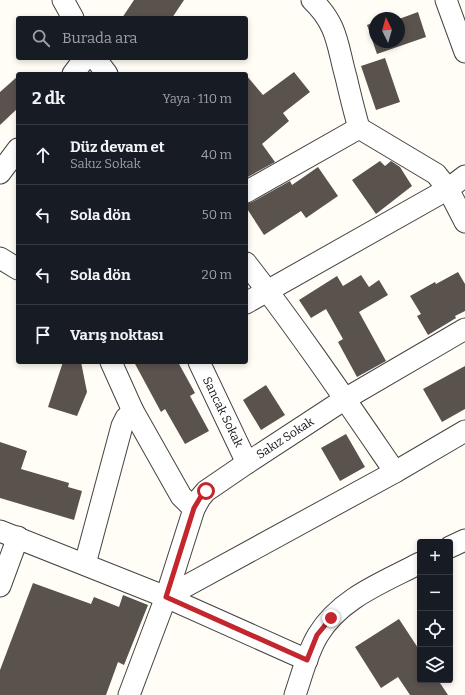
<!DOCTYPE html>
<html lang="tr">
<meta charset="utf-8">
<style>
:root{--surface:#171b24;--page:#20242c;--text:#f1f3f6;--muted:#9ea1a6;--line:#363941}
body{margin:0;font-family:Bitter,serif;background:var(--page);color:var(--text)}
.controls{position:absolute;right:12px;bottom:12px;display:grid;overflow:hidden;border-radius:4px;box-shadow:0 2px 6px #0003}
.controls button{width:36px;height:36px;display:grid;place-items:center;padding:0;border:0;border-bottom:1px solid var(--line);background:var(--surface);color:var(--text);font:20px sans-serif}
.compass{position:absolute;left:369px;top:12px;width:36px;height:36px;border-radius:50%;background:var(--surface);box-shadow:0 2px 6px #0003;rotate:355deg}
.stop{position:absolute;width:12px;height:12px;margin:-9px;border:3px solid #c4262e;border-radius:50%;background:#fff}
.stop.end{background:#c4262e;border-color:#fff;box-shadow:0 1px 4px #0008}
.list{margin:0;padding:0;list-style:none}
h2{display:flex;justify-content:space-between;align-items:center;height:52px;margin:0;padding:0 16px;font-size:17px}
h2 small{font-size:13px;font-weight:400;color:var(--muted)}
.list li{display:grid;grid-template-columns:26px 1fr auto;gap:12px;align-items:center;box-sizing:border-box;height:60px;padding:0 16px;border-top:1px solid var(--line)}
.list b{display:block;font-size:15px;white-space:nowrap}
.list p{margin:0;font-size:13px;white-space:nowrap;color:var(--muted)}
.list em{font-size:13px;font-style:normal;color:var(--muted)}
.icon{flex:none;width:22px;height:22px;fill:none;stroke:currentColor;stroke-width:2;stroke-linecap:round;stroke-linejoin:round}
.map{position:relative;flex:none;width:465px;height:695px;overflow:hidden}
.search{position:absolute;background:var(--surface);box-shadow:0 2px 6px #0003;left:16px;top:16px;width:232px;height:44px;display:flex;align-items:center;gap:10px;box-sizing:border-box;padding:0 14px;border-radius:4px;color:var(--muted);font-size:15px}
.panel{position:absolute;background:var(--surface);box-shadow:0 2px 6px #0003;left:16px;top:72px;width:232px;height:292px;border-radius:4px}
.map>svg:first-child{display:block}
</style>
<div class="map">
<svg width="465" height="695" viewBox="0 0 465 695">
<rect width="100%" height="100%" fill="#fffdf5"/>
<g fill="#5a524d">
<path d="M134 0H184L172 18H122Z"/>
<path d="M418 12 426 37 377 54 367 25 375 22V42H399V19Z"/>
<path d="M385 58 400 102 376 110 361 66Z"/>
<path d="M294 72 310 92 283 113 289 121 262 144 275 162 246 178V75L263 95Z"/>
<path d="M18 76V108L0 125V92Z"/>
<path d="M380 161 385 166 391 161 400 167 412 186 376 214 352 180Z"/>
<path d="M318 167 338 196 306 218 301 211 264 235 246 207V204L252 202 290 181 292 185Z"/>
<path d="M458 272 465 284V311L455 316 456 318 428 335 417 316 421 314 410 296 435 282 436 284Z"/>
<path d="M361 275 369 287 379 280 388 295 359 312 386 361 357 377 338 342 343 339 326 309 311 318 299 300 337 276 343 286Z"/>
<path d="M63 362H81L87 392 77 416 48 407Z"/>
<path d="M134 362H178L195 393 190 396 209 431 185 444 165 409 161 412Z"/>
<path d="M465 366V409L442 422 423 389Z"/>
<path d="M266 385 285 415 261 430 243 400Z"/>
<path d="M346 434 365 467 340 481 321 448Z"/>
<path d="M0 442 27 451 21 469 69 483 68 487 82 491 74 520 0 498Z"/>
<path d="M33 583 91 604 94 597 119 607 123 595 148 605 124 665 118 662 106 695H0V670Z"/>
<path d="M399 619 420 651V680H438L448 695H410L398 677 381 688 355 647Z"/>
</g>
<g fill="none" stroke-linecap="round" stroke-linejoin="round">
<g stroke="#444" stroke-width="23">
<g id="street">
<path d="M63 0 73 18"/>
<path d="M312 0C338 25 337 45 346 77 350 94 354 111 359 128"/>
<path d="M446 0 465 52"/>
<path d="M95 58 107 74"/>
<path d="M73 74 85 58"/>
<path d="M0 173 18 149"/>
<path d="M246 192 359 128 436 174 448 189 465 222"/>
<path d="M0 258 18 269"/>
<path d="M246 263C299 331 347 402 395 472"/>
<path d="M246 303 448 189 465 176"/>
<path d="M111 362 133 411 181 496 194 509"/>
<path d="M199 362 247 463"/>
<path d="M0 531 166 597 307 660"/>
<path d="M450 547 465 540"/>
<path d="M85 564 122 426 126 418 133 411"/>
<path d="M0 586 18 537"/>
<path d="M166 597 395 472 465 431"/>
<path d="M129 695 166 597 194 509 200 498 206 491 247 463 345 399 465 329"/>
<path d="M295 695C302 675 307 653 318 635 340 598 384 582 420 563"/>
</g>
</g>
<use href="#street" stroke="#fff" stroke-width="21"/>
</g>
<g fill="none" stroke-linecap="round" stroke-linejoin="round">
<path stroke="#c4262e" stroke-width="5" d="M206 491 200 498 194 508 166 597 307 660 317 635 331 618"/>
</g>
<g text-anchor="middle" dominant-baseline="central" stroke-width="4" stroke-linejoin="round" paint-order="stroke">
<g font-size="12" fill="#111" stroke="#fff">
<text transform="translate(223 412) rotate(64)">Sancak Sokak</text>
<text transform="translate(285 438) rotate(-33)">Sakız Sokak</text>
</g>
</g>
</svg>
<div class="controls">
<button>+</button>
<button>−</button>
<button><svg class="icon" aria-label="locate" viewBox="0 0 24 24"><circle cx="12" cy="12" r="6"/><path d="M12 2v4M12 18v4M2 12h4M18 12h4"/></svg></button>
<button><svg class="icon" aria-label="layers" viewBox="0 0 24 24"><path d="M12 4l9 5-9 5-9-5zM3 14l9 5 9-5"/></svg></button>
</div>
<svg class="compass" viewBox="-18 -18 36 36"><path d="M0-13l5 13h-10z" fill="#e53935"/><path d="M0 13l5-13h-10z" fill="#9ea1a6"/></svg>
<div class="stop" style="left:206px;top:491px"></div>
<div class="stop end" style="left:331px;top:618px"></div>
<div class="search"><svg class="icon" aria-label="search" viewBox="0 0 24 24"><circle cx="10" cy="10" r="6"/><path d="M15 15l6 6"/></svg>Burada ara</div>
<section class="panel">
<h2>2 dk<small>Yaya · 110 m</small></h2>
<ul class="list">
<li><svg class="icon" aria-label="ahead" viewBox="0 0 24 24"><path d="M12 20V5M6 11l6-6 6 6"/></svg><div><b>Düz devam et</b><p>Sakız Sokak</p></div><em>40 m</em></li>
<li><svg class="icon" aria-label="left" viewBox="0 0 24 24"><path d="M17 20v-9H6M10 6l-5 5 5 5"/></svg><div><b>Sola dön</b></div><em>50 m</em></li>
<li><svg class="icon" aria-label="left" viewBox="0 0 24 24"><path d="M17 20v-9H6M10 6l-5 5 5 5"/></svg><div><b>Sola dön</b></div><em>20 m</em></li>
<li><svg class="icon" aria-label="arrive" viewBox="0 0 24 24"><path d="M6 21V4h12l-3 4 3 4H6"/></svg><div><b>Varış noktası</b></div></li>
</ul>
</section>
</div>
